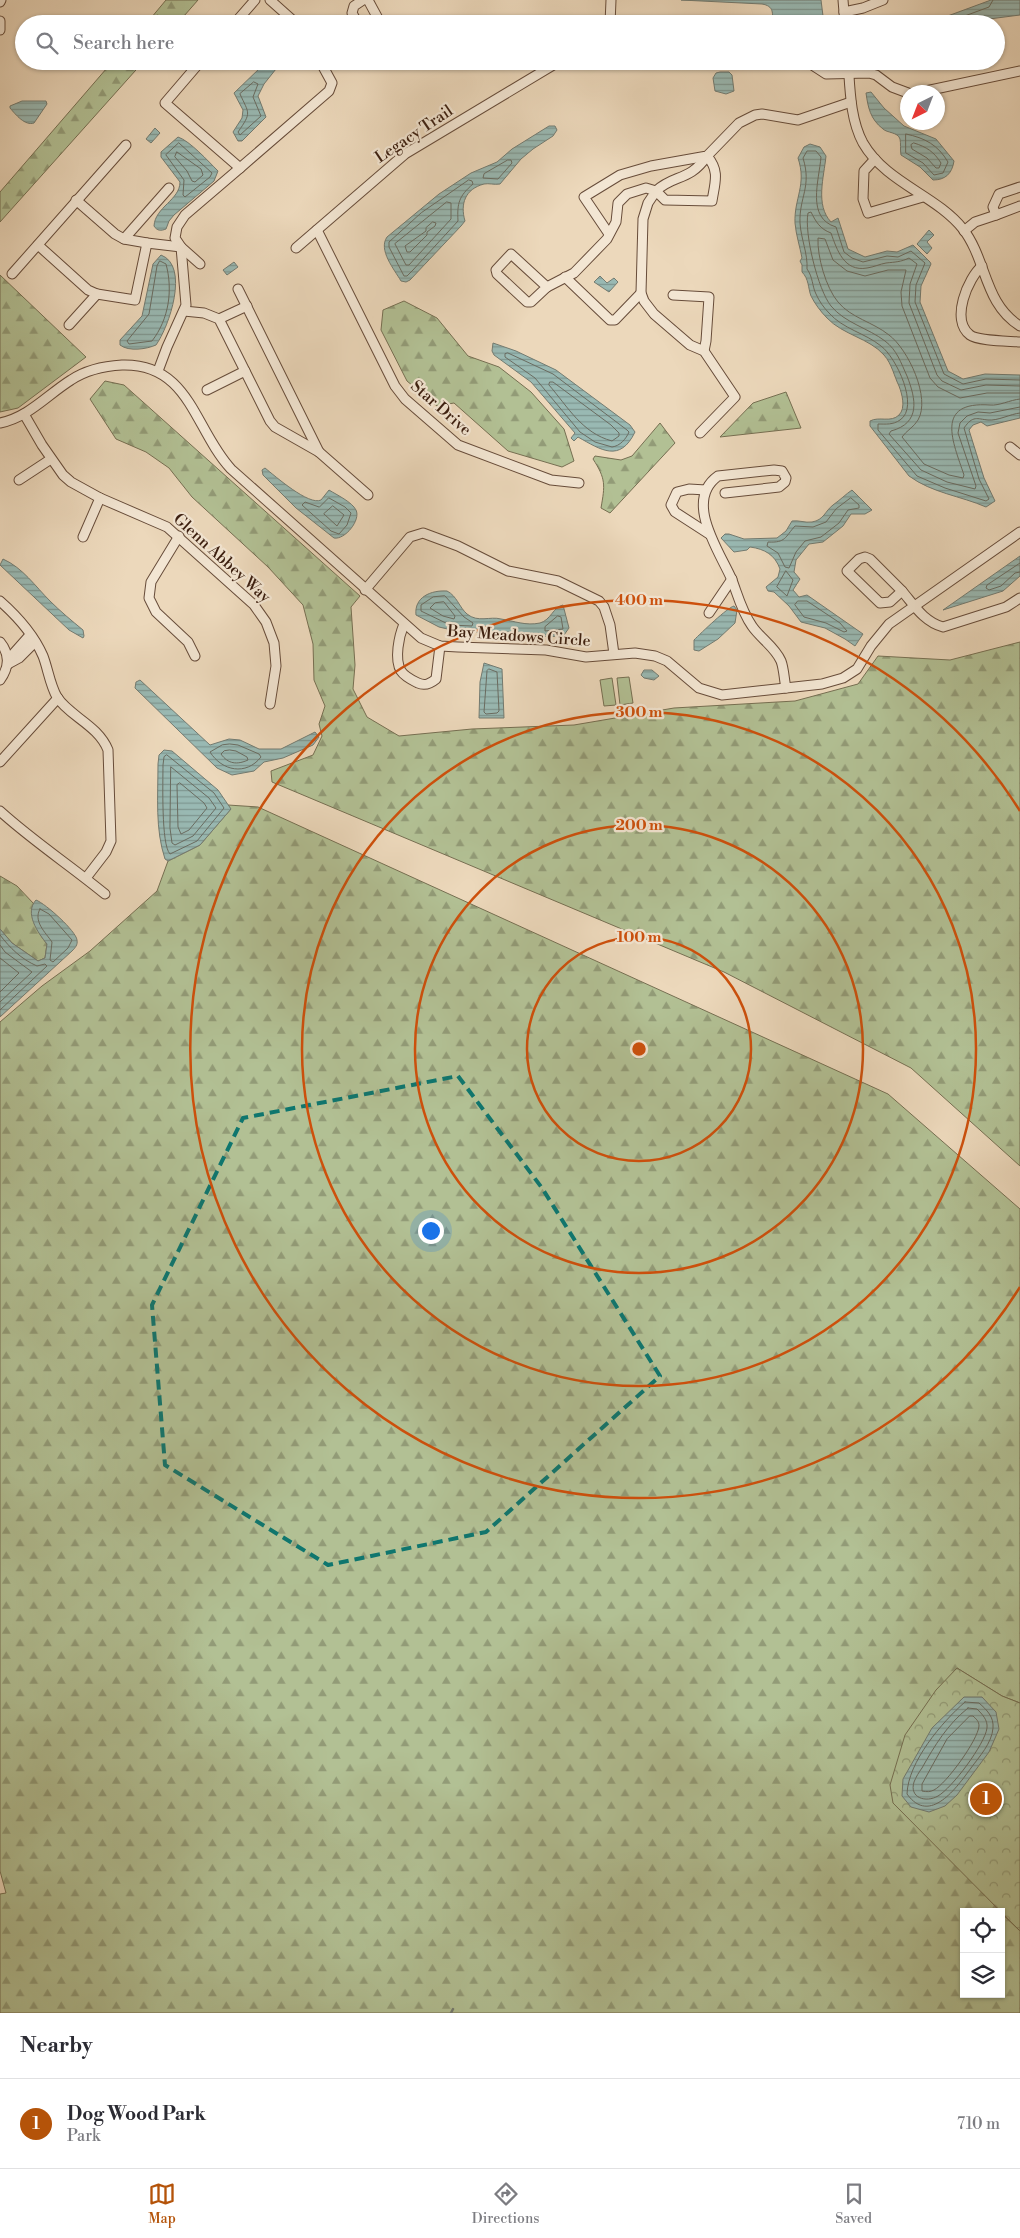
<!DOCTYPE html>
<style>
:root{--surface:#fff;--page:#f7f7f7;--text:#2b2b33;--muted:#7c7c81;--line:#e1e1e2;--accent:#b45309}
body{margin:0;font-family:"Libre Bodoni",serif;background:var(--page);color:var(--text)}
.controls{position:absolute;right:15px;bottom:15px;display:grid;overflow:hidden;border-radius:0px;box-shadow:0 1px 4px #0004}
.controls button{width:45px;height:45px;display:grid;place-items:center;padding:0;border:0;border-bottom:1px solid var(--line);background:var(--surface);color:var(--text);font:25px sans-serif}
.compass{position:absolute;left:900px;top:85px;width:45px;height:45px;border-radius:50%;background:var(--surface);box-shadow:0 1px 4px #0004;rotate:222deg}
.you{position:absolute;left:430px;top:1230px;width:18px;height:18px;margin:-12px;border:4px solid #fff;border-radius:50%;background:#1a73e8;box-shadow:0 0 0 8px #1a73e833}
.badge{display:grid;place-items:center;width:32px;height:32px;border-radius:50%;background:var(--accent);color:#fff;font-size:16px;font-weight:700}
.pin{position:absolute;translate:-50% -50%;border:2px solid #fff;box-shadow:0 1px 5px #0006}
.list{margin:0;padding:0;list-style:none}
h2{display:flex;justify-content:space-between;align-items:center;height:65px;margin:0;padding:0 20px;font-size:21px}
h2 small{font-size:16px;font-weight:400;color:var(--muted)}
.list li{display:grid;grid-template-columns:32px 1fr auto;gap:15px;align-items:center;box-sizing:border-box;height:90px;padding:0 20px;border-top:1px solid var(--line)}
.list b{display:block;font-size:19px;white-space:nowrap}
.list p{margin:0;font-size:16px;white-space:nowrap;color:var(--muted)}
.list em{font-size:16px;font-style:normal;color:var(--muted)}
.icon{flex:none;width:28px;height:28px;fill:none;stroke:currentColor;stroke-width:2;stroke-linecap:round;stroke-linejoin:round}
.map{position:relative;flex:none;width:1020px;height:2013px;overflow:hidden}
.search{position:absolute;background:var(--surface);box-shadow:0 1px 4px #0004;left:15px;right:15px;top:15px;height:55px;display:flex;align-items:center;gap:12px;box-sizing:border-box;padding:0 18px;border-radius:28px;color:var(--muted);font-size:19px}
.sheet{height:155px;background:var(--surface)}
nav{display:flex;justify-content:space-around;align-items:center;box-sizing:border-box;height:70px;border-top:1px solid var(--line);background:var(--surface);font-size:14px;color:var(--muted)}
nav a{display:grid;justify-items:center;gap:2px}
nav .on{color:var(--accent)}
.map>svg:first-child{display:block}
</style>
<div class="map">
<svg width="1020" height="2013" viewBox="0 0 1020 2013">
<defs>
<pattern id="forest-firs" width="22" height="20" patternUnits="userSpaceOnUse" patternTransform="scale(1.25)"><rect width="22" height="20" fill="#b2c094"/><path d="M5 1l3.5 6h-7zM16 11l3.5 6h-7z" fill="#929b77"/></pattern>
<pattern id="park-crowns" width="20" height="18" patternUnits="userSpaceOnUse" patternTransform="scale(1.25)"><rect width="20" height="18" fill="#b2c094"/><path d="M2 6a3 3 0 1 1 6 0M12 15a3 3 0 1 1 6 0" fill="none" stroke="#929b77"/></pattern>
<pattern id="water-rules" width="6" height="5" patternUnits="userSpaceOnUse" patternTransform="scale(1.25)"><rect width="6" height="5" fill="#99b9b3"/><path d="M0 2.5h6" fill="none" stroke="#7e9690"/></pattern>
</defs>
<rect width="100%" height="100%" fill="#ecd8bb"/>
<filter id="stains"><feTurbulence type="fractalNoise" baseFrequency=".004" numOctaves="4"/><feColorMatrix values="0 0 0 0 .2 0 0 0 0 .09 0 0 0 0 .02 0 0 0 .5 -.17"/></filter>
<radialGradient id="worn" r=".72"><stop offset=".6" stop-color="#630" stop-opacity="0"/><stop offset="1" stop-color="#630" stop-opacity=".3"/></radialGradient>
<g fill="url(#forest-firs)" stroke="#766f52">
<path d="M166 0H198L177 24H146Z"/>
<path d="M113 61H144L0 222V192Z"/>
<path d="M0 275 86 357 18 408 0 412Z"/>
<path d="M404 301 437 318 468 356 499 367 531 392 564 429 574 461 562 467 508 451 454 403 437 406 407 381 381 330 383 310Z"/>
<path d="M105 381 124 385 360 596 351 607 355 665 353 689 367 717 399 736 472 729 574 725 674 708 795 701 858 684 878 656 950 660 1020 642V1166L911 1068 724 972 272 782 271 771 313 755 322 736 319 724 325 706 314 680 313 644 303 605 268 567 192 497 169 468 146 452 116 439 90 399Z"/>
<path d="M786 392 801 428 720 437 753 403Z"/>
<path d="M660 423 675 443 610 513 601 508C605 485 606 479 593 459L595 456 621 460 632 456Z"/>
<path d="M228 805 258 807 888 1094 1020 1209V1703L1002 1696 957 1668 890 1785 1000 1912H964V1994H1001V1913L1020 1931V2013H0V1894L6 1893 0 1871V1022L42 986 90 951 157 891 168 861 200 845 230 810Z"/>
<path d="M0 876 17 886 34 904C32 921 36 930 47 944L45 958 38 961 12 943 0 929Z"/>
</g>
<path fill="url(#park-crowns)" stroke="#766f52" d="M957 1668 1002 1696 1020 1703V1931L893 1803 890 1785 905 1735 936 1690Z"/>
<g fill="#b2c094" stroke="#766f52">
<path d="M629 677 633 703 620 705 617 678Z"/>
<path d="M612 678 616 705 604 706 600 680Z"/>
</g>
<g fill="url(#water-rules)" stroke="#737b71">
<path d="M681 0H821L824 24H772C773 13 774 6 762 4Z"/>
<path d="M991 0H1020V15L989 19 977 24H926Z"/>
<path d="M272 64 276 69 264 84 258 96 266 117 242 141H238L233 132 242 118 243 110 234 93 261 67Z"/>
<path d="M720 72H729L732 75 734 91 726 94 715 91 713 78 716 73Z"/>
<path d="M871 92 884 108 904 126 936 139 954 161C952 174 945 180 933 180L920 167 901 155C900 150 901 143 900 139 898 132 887 133 883 129 870 119 868 107 866 93Z"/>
<path d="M22 101H46L47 104 34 123C25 126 16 115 10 108V106Z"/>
<path d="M549 126H555L557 130 553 136 533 149 521 159 500 184C494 185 489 183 484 184 465 189 460 204 465 221L461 226 410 280 406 282 401 281C394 269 378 250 387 237L439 194 471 173 497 162 512 149Z"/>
<path d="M155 128 160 133 151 143 146 139Z"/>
<path d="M178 137C190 141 208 161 218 171L214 181 174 215 169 221 166 229C161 231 157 231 154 226 155 207 180 200 180 182L161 157V152Z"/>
<path d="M810 144 820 147 826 156C824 177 815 205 831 222L838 218 848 249 865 257 887 251 897 252 913 245 930 262 931 264 921 286 920 302 948 371 963 379 985 374 1020 375V418L987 426 981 422 973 425 969 430 984 478 995 501 986 507C961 496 932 493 909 476L870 426V421C879 416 891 423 899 415 906 408 902 394 899 386 894 376 892 364 884 355 869 338 843 335 827 318 821 312 815 304 811 296 808 288 809 279 802 272V265L800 261 802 258C800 247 796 235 795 223 794 198 807 185 798 158L804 147Z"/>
<path d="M929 230 934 235 927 242 932 248 927 254 917 244Z"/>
<path d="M161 255C190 266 169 327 156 345 147 349 129 352 120 345V340L142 316 153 264Z"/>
<path d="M234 262 238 267 227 275 223 270Z"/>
<path d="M600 276 607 283 614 278 618 282 609 292 594 282Z"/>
<path d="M493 343 516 351 556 370 630 425 635 432C620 463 601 450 578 437L574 441 571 438 575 433 531 382 494 355 492 351Z"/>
<path d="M265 468C275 476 309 506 321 500L329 490C337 495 352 502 356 510 361 520 345 540 334 538L296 508 263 475 262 470Z"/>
<path d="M852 490 872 510 865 514H851L843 526 823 542 809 544 796 560 794 572 800 579 793 590 799 597 807 595 863 634 855 646 845 639 825 628 801 622 789 606 774 592 768 591 766 587 778 577 780 569C775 555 765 549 750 547L747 550 734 552 721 538 725 534H729L744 539 777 538 786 531 792 521C799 520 805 523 812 522 824 520 825 511 833 505 840 500 846 494 852 490Z"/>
<path d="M1020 556V576L1003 591 943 610Z"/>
<path d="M3 559C23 568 35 586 50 601 60 611 72 621 83 630L84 636 83 638 69 630 0 565Z"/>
<path d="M447 591C457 596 459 607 467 614 478 623 490 616 501 619 514 621 526 626 540 623 551 620 553 607 563 605L569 628 564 635 549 637 517 632H460L439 627 416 615C414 597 431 590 447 591Z"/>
<path d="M734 606 737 610 735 623 718 639 699 651 694 650V640C701 633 728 607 734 606Z"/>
<path d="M484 663 502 669 504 718H479L480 682Z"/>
<path d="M644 670H652L659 676 654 680 644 678 641 675Z"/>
<path d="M140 680 210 745 229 739 240 740 259 749H281L315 732 319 737 313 745 283 758 264 762 254 771 232 775 217 768 135 688 136 682Z"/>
<path d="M164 750 172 751 218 790 231 809 200 845 168 861 165 859C155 829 158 796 158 764L159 755Z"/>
<path d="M36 900C46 904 76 931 77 940 78 945 75 948 72 951L0 1017V929L12 943 38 961 45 958 47 944C38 933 24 913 36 900Z"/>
<path d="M964 1697H982L996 1712 999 1729 989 1752 957 1795 945 1806 929 1812 911 1807 902 1796 903 1779 932 1728Z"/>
</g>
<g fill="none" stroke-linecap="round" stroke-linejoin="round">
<g stroke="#6a6c61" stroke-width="1">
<path d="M943 24 989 7 993 0"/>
<path d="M254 82 258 84 253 97 261 116 240 135 238 132C252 112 249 114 240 94Z"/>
<path d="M906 134C925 138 938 145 948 162L943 173 934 175 923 163 906 153Z"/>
<path d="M179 143 212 173 210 177 185 197 183 195 184 180 166 155Z"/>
<path d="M914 143C927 147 934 152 941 163L939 168H936L927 158 912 149 911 145Z"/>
<path d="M177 152 201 169 203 175 195 182 192 181 187 171 175 157Z"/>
<path d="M508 160H511L512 163 498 179 483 178 484 174Z"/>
<path d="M469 180 472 181 473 184C459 196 457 203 458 221L413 270 407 276H404L389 247V242L421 213Z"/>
<path d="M447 202 451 203V219L409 265H406L395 244Z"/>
<path d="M433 222 436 223 435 226 427 232V235L410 252H407L405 246 426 231V228Z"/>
<path d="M160 261 166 264C173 290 169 319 152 341L129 344 127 341 149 314 157 266Z"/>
<path d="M508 353 553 374 627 430 629 432C626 439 620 446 612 447L595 442 580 432 535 378 505 357V354Z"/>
<path d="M1020 380 986 379 963 384 944 374 915 302 916 285 925 263 911 251 898 257 887 256 863 262 852 258 844 252 836 227C806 218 819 181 821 157L816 151H807L803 158C812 187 799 197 800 223 801 239 808 254 807 269 813 277 812 286 816 294 819 301 824 308 829 313 843 329 865 333 881 346 896 357 920 407 900 420 893 425 886 424 878 424V430L917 476 945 488 986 501 989 499 979 479 964 428C973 415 977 419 988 420 998 421 1010 414 1020 413"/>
<path d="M550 382H553L611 425 619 433V436L612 441C582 433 568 407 549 385Z"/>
<path d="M1020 386 986 385 961 390 942 381 937 375 909 303 910 284 917 264 909 258C901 262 895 262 886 263 880 264 874 267 867 268 844 272 837 250 831 233 820 229 816 222 811 212L808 213C804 233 818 290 831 306 845 323 868 328 885 341 897 350 901 363 907 376 916 399 921 423 891 431L889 434 921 470 947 482 975 489 976 486 958 433 960 423 967 416 978 412 990 413 1020 407"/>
<path d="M1020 393H987L960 398 938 387 930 378 902 306 901 292 906 270H888L865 276 847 271 833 260 825 239 818 238C817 256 826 288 838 302 851 318 873 322 889 335 908 349 931 398 918 420 914 427 906 431 902 437L924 464 949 475 963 478 964 475C953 442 934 401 990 405 999 406 1010 400 1020 399"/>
<path d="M329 498 345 507 351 513 347 525 339 534 331 531 302 505 305 502 319 507Z"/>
<path d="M851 498 859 505V508L848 510 839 523 821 537 805 541 796 552 789 568 785 567 778 553 767 546 768 542C786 543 785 537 795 526L813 527 826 522 836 509Z"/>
<path d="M333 506 344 515 337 526 324 514Z"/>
<path d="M1020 563 987 585 986 588 989 590 1001 586 1015 573 1020 572"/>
<path d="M786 571 793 580 787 596 777 587Z"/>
<path d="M445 596 464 617 473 623 472 626 450 625 421 611V605L433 597Z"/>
<path d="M798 601H807L840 623 847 631 844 632 826 623 804 617 795 605Z"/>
<path d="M444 602 455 616 454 619 443 616 430 608 435 603Z"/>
<path d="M558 616 561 617 563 629 545 631V627Z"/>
<path d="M489 669 497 672 499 711 497 713 486 714 484 712 487 671Z"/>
<path d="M230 744 238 745 259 754 261 757C246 776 222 771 210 752L222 745Z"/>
<path d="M230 750 236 751 247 757 248 760C237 765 228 764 221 754L224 751Z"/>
<path d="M167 755 214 793 224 808 197 841 170 854C161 845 163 781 163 765L164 757Z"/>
<path d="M171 767 209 798 216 808 193 836 175 845 172 843 170 828Z"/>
<path d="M180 783 204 803 207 808 189 830 181 834 178 827 177 785Z"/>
<path d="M40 909 49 914 72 940 68 948 53 962 50 960 52 942C45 932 33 921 40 909Z"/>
<path d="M0 935C10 948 21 959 37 966L45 964 47 966 0 1010"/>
<path d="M0 945 5 952 32 972 0 1002"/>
<path d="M0 958 19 973 0 992"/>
<path d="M965 1702 979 1703C987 1710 994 1717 993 1728 992 1743 979 1757 971 1768 957 1787 930 1826 907 1794 908 1762 942 1722 965 1702Z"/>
<path d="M968 1708 977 1709C982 1714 988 1720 987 1728 985 1744 952 1788 938 1796 926 1803 909 1798 914 1782 916 1777 919 1772 922 1768 935 1745 947 1725 968 1708Z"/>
<path d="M970 1716H973C976 1719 979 1721 979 1726 978 1740 946 1784 934 1790 930 1792 927 1792 922 1791V1784L947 1739Z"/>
</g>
<path stroke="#737b71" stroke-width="2.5" d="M451 2013 453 2009"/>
<g stroke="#674c3a" stroke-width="11">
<g id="minor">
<path d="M270 0 297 24"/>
<path d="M368 0 381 24"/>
<path d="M843 0 845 24"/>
<path d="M0 2 1 0"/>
<path d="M844 12 863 8 883 0"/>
<path d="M0 21V30"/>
<path d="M234 24 255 0"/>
<path d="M358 24 352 13 354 6 363 0"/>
<path d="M610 24 611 0"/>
<path d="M201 61 165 103 240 168 329 91 332 83 320 61"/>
<path d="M806 61 826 74 869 73 876 75 892 87 908 93"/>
<path d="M848 61C850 88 850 119 863 143 886 183 936 195 963 229 987 260 984 304 1020 326"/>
<path d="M921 92 1020 71"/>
<path d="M875 159 864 171 863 199 868 213 923 197"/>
<path d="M1020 187 999 194 993 207 996 215 1020 206"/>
<path d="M76 200 115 234 124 239 147 243 181 247 200 264"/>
<path d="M317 230 395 386 405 399 458 445 551 480 579 483"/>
<path d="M964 231 975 222 996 215"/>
<path d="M609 234 584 197 620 175 651 166 707 156 739 123 755 115 762 114 798 120 851 102"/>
<path d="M124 239 169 188"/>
<path d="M38 245 88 290 97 294 135 300 147 243"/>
<path d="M296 248 405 154 560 61"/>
<path d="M511 254 547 287 531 302H527L497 274 496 270Z"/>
<path d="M982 266C968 278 950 320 970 335 978 341 1009 341 1020 342"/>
<path d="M12 274 126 145"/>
<path d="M565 277 610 320H615L641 293"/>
<path d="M547 287 574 273 607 239 616 222 618 203 627 194 646 188 656 191C674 174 689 182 707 156 720 171 715 182 712 201L665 200 656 191 648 203 643 219 641 293 644 301 654 314 690 345 704 351 735 397 700 433"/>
<path d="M238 289 319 452"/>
<path d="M673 295 709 297 706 341 704 351"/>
<path d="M184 311 204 313 219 319 270 421 275 427 319 452 368 495"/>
<path d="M219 319 247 306"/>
<path d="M69 325 97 294"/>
<path d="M158 371 167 347 186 305 181 247 175 238 177 227 185 215 240 168"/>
<path d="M207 390 245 371"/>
<path d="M24 414 42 445 63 475 71 482 100 498 167 527 254 605 266 622 274 643 276 666 270 704"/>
<path d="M0 423C29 417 47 395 71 380 86 370 104 366 122 365 190 363 194 429 231 469L421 638 440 646 458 647 546 650 586 657 635 653 655 656 667 661 699 688 722 695 822 684 843 678 857 669 871 646 889 624 1020 532"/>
<path d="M1010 447 1020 455"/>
<path d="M19 480 51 459"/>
<path d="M706 490 689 489 677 492 671 505 675 512 709 534"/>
<path d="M725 493 779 487 785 482 786 478 782 471 774 470 718 476C683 501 720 552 732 580 738 596 742 612 752 626 760 638 775 647 781 661 784 669 784 679 786 688"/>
<path d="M179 536 151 582 149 598 156 612 188 642 195 656"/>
<path d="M83 537 100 498"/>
<path d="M865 557 870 559 902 591 890 602 880 603 847 571 859 559Z"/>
<path d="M365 590 410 537 423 533 458 546 508 571 558 581 599 601 604 607 610 625 614 654"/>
<path d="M902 591C914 605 924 622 943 627L1006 607 1020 598"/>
<path d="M0 601C17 616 34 635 43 656 48 669 50 685 57 697 69 716 98 725 108 750L111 841 106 852 86 878"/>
<path d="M709 613 732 579"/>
<path d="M404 624C399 636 394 659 401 671 405 677 412 680 418 683 425 686 430 684 436 679L440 646"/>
<path d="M0 642C10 654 9 668 0 680"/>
<path d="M8 664 14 653 30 635"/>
<path d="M8 664 19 658 35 642"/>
<path d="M0 762 58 698"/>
<path d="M0 811C33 841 71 866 105 894"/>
</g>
</g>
<use href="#minor" stroke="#f3e6d3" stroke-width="9"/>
</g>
<path fill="none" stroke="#0f766e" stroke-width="4" stroke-dasharray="10 6" stroke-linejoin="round" d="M458 1076 542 1188 660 1376 486 1532 328 1565 165 1465 152 1305 243 1118Z"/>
<g fill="none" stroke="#ce500c" stroke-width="2.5">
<circle cx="639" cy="1049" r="112"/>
<circle cx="639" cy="1049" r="224"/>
<circle cx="639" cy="1049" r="337"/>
<path d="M1020 1287A449 449 0 1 1 1020 811"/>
</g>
<g text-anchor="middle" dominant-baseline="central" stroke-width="4.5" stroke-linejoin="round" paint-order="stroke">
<g font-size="16" fill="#3b1e0f" stroke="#f3e6d3">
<text transform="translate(414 134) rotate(-34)">Legacy Trail</text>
<text transform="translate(441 408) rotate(41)">Star Drive</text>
<text transform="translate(222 558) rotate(42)">Glenn Abbey Way</text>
<text transform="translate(519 636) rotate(4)">Bay Meadows Circle</text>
</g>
</g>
<circle cx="639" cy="1049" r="8" fill="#ce500c" stroke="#f3e6d3" stroke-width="2.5"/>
<g font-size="15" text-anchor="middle" font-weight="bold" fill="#ce500c" stroke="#f3e6d3" stroke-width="4.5" stroke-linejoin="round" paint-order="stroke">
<text x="639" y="605">400 m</text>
<text x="639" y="717">300 m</text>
<text x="639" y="830">200 m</text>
<text x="639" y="942">100 m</text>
</g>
<rect width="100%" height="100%" filter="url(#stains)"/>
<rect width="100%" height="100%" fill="url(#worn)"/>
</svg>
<div class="controls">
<button><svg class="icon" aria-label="locate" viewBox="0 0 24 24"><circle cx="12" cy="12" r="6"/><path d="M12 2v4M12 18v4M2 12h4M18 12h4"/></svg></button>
<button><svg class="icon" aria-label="layers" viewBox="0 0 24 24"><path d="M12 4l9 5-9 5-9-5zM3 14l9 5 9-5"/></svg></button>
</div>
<svg class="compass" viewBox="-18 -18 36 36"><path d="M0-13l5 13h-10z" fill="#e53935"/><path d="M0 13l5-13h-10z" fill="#7c7c81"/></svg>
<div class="you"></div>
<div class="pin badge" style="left:986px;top:1799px">1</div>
<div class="search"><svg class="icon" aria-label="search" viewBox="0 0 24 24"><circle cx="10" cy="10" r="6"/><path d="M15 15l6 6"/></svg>Search here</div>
</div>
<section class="sheet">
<h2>Nearby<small></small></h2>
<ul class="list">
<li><span class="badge">1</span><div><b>Dog Wood Park</b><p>Park</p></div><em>710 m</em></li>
</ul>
</section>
<nav>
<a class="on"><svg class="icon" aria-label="map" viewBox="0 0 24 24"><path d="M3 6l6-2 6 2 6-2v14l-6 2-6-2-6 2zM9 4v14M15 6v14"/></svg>Map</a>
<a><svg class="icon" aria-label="directions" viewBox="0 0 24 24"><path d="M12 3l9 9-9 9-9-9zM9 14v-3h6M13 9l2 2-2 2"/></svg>Directions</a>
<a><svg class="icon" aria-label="saved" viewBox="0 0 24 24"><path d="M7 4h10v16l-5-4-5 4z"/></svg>Saved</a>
</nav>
